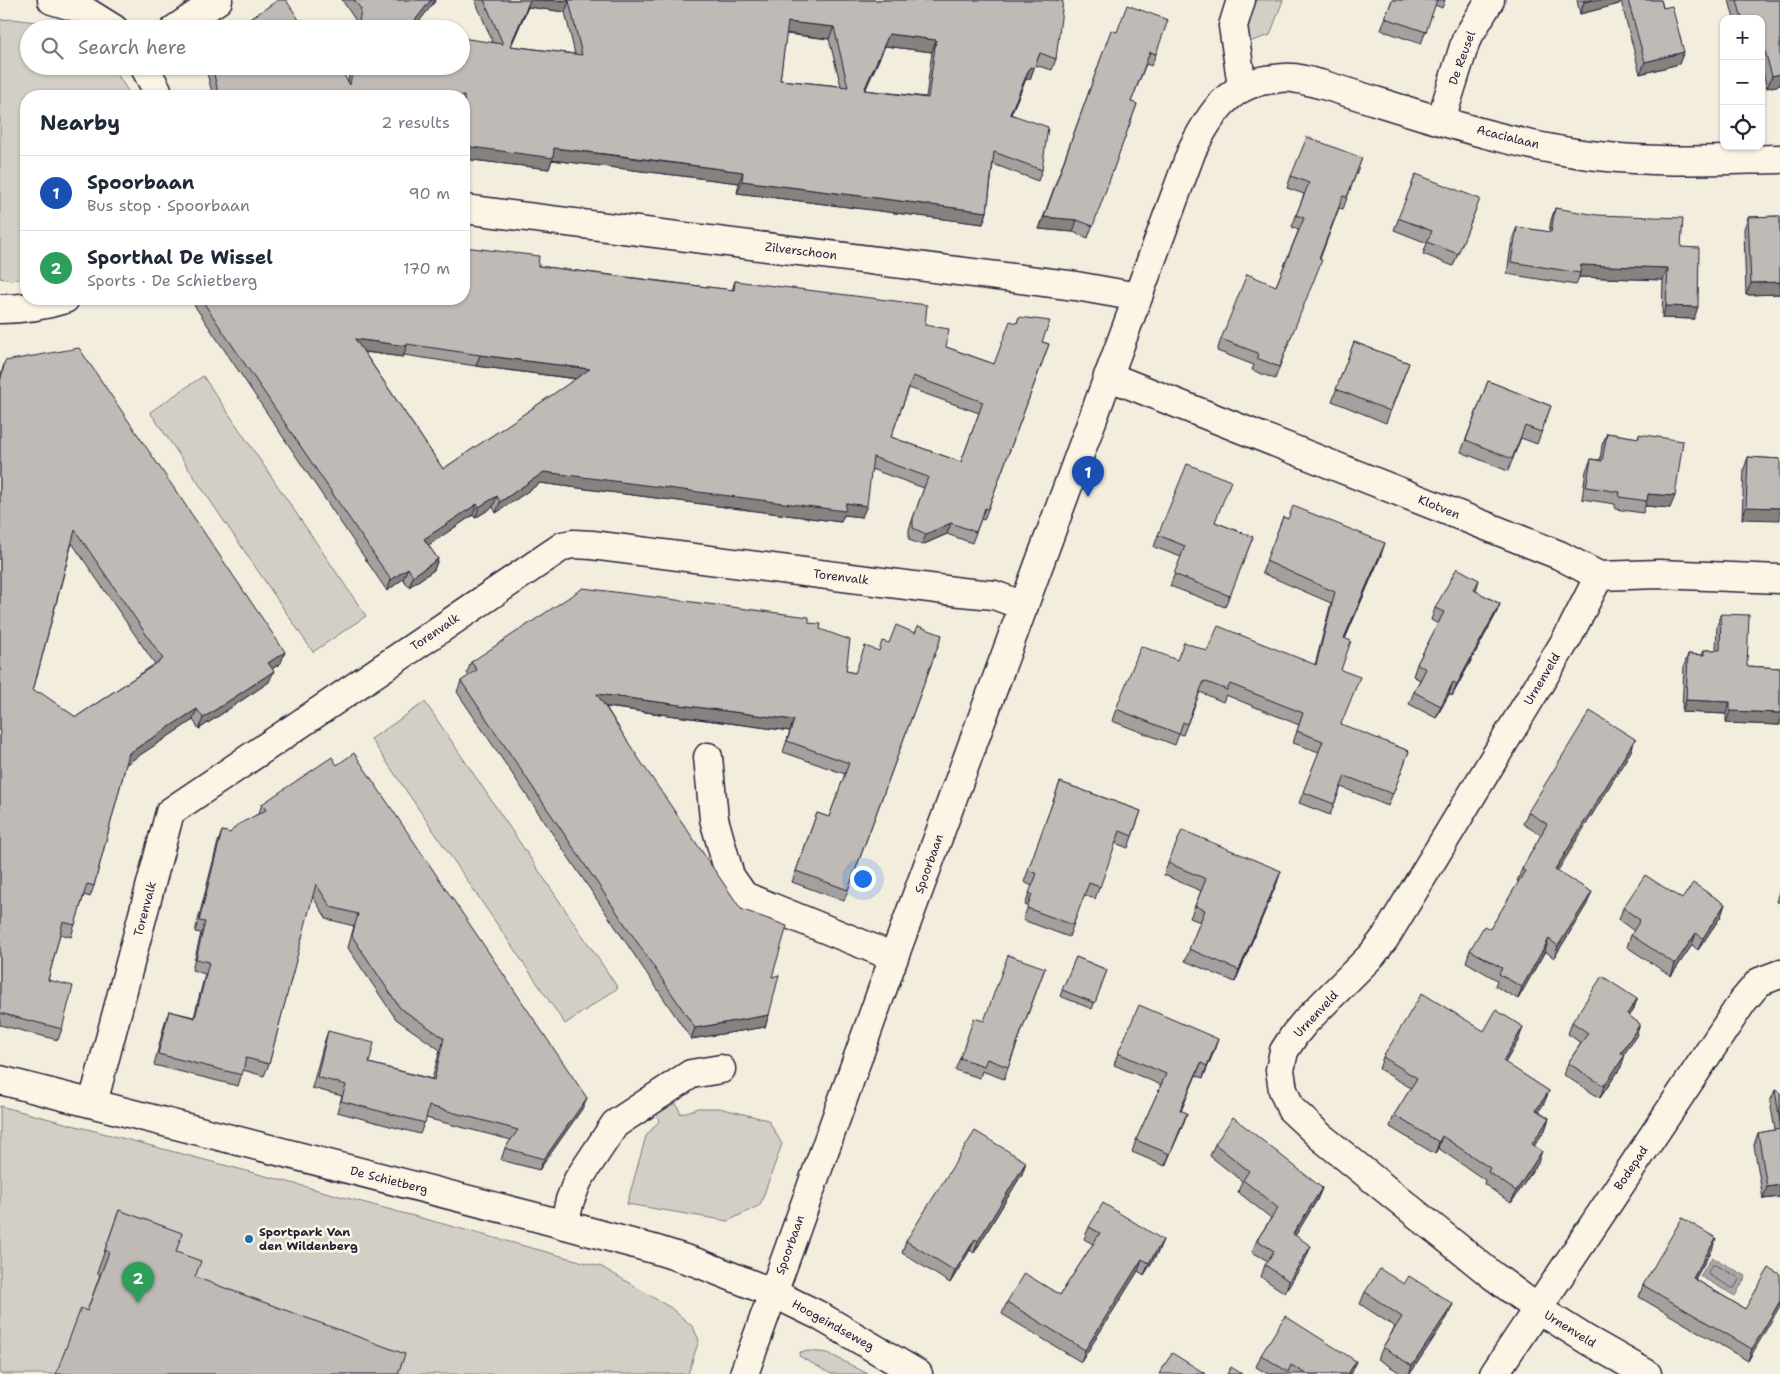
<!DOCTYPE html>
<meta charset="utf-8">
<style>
:root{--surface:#fff;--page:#f2f2f3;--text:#1f2937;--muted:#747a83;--line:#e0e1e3;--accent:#b45309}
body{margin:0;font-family:"Shantell Sans",sans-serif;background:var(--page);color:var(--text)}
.controls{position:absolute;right:15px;top:15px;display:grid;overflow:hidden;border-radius:10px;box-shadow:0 1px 4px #0004}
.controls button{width:45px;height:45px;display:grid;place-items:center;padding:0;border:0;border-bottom:1px solid var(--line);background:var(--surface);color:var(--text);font:25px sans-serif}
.you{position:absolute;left:862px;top:878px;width:18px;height:18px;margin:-12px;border:4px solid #fff;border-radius:50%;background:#1a73e8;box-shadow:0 0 0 8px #1a73e833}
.badge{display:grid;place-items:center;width:32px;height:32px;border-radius:50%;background:var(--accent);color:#fff;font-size:16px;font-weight:700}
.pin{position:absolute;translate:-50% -41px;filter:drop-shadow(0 1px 2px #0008)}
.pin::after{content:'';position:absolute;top:26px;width:18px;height:15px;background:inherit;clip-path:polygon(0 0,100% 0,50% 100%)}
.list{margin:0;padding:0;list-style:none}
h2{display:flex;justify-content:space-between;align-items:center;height:65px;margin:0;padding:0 20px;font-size:21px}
h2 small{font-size:16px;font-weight:400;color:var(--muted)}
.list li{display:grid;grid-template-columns:32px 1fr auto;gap:15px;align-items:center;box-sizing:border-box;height:75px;padding:0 20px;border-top:1px solid var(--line)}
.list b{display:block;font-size:19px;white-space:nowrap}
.list p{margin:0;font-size:16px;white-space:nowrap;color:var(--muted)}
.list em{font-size:16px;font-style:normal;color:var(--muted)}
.icon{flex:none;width:28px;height:28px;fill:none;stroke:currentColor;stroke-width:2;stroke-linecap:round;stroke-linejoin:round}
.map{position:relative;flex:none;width:1780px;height:1374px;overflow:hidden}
.search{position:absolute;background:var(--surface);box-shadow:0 1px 4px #0004;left:20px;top:20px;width:450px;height:55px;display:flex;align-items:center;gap:12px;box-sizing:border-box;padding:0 18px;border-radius:28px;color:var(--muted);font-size:19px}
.panel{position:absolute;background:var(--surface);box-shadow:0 1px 4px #0004;left:20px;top:90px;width:450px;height:215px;border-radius:20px}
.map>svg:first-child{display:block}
</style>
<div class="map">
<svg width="1780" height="1374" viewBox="0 0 1780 1374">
<rect width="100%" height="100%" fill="#f3edde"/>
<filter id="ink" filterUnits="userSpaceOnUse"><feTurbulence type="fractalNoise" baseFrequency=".02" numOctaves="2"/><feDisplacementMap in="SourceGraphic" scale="10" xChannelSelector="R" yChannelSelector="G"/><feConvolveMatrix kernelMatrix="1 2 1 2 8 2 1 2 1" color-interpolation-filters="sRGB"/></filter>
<g filter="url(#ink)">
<g fill="#d4cfc6" stroke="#7b7880">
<path d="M1255 0H1283L1270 35 1246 43 1245 29Z"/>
<path d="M13 19 50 24 60 29H29V66H112L131 96H26V278L11 280 0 278V20Z"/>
<path d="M203 376 366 616 313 652 150 412Z"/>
<path d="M425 702 618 988 565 1024 371 739Z"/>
<path d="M672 1095 681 1114 698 1108H719L768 1120 782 1144 760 1205 728 1221 627 1204 646 1136 659 1121 655 1107Z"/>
<path d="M0 1106 277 1179 602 1267 671 1308 693 1327 699 1340 688 1374H0Z"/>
<path d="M810 1351 828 1353 868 1374H831L799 1356 800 1352Z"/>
</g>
<path fill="#aca7a6" stroke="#75727b" d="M1712 1257 1746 1276 1735 1296 1700 1276Z"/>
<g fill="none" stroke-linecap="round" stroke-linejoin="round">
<path stroke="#595766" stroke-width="1" d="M1712 1265H1715L1738 1277 1739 1280 1734 1288H1732L1709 1275 1708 1273Z"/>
<g stroke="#22223b" stroke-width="31">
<g id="minor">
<path d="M52 0 82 9 114 29"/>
<path d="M1241 0 1233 26 1242 86"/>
<path d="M175 29 218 0"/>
<path d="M144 66 157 90 158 96"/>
<path d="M1441 120 1466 40 1490 0"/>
<path d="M464 209 1076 286 1138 297"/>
<path d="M0 309C23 309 43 306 65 299"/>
<path d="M1108 376 1559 555 1599 576 1659 574 1780 579"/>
<path d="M1599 576 1569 635 1385 938 1372 955 1305 1022 1295 1034 1284 1051 1280 1070 1283 1090 1291 1109 1321 1137 1492 1275 1538 1309 1587 1340 1647 1374"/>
<path d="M708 757 714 819 730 876 744 896 894 957"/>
<path d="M0 1080 532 1216 657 1250 698 1263 773 1293 818 1315 918 1374"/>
<path d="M93 1103 170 812 563 546 573 544 592 545 961 592 994 595 1024 606"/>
<path d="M564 1225 570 1200 578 1180 615 1124 691 1074 721 1069"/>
<path d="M744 1374 894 957 1192 150C1210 114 1230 82 1274 79 1280 78 1287 77 1293 78 1302 79 1311 82 1320 84 1411 111 1503 145 1598 156 1659 163 1719 160 1780 159"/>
<path d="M1494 1374 1743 1001 1759 982 1780 974"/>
</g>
</g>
<use href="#minor" stroke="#fcf5e5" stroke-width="28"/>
</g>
<g fill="#a4a09d" stroke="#22223b" fill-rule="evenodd">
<path d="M342 0H436L413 29H355L356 21Z"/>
<path d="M475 0H1052L1056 59 1052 70 1035 65 1030 79H1026L1011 114 1042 170 1038 181 993 164 987 212 983 224 737 193 739 183 617 168 552 160 549 169 464 159V96H213L205 66H338L348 82 350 66H461L493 43ZM528 7 565 12 575 54 511 46ZM786 34 829 39 841 86 780 80ZM885 46 932 52 926 97 865 90Z"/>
<path d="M1392 0H1445L1442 8 1435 5 1421 44 1381 30Z"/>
<path d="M1577 0H1661L1679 64 1640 74 1621 1 1619 4 1580 14Z"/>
<path d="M1729 0H1780V85L1767 88 1761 66V19H1734Z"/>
<path d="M1117 32 1156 54 1151 66 1146 64 1131 102 1137 104 1088 238 1073 232 1039 229 1107 42Z"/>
<path d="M1362 158 1343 209 1339 208 1275 379 1252 370 1254 365 1217 351 1221 339 1276 286 1299 229 1292 227 1304 194 1287 188 1291 176Z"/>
<path d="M1416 174 1475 211 1453 266 1423 254 1427 243 1394 230Z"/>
<path d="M1555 208 1681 247 1694 319 1662 318 1663 280 1579 277 1576 285 1507 274 1512 239 1517 227 1549 232 1551 220Z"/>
<path d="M1780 216V294L1746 295 1744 229 1748 217Z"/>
<path d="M538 266 732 290 735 281 925 325 946 347 994 364 1017 323 1019 317 1042 342 1049 344 984 520 981 519 972 543 947 534 922 545 909 540V529L924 488 871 469 862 517 844 515 841 522 540 483 496 513 493 507 475 518 473 515 428 545 438 559 434 570 409 587 403 579 387 591 190 299H464ZM364 352 403 357 404 355 476 366 576 379 443 469ZM909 388 979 413 961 462 891 437Z"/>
<path d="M1354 342 1409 363 1386 423 1332 401Z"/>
<path d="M5 361 281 663 272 669 269 682 199 729 193 720 126 764 94 886 90 897 84 895 71 937 60 934 48 980 62 1029 58 1040 0 1025V377ZM72 543 155 664 76 717 33 691Z"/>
<path d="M1488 381 1551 406 1537 444 1521 438 1508 471 1461 452Z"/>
<path d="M1607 433 1638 438 1639 434 1670 508 1645 506 1643 513 1615 509V504L1582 499 1586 471 1591 459 1600 460 1602 445Z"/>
<path d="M1748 457 1780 459 1742 519 1744 469Z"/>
<path d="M1283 517 1381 555 1345 639 1341 670V725L1409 751 1388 806 1341 787 1330 815 1299 803 1319 752 1293 743 1299 725 1226 695 1223 702 1200 692 1183 735 1179 734 1175 745 1112 721 1116 709 1207 651 1315 665 1331 603 1262 573Z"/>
<path d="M1215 522 1253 537 1225 607 1170 586 1181 557 1154 547 1158 535Z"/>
<path d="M1479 580 1476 591 1500 604 1495 616 1452 696 1449 694 1436 718 1409 704 1414 692 1420 680 1413 676 1417 664 1438 624 1431 620 1435 608Z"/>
<path d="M1721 614 1747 666 1780 668V725L1726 723V714L1682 712 1684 666 1688 654 1702 655 1704 650H1716L1717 626Z"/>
<path d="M809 623 820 629 846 671 855 673 879 651 889 643 915 633 942 635 844 901 792 882 817 813 829 817 845 774 783 752 790 731 606 707 772 977 769 1015 765 1027 691 1039 457 692 461 681 469 676 467 673 471 662Z"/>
<path d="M1635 739 1631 751 1557 871 1587 904 1554 958 1545 951 1518 999 1495 986 1497 980 1466 962 1470 950 1490 929 1519 882 1517 881 1522 869 1541 835 1523 824 1528 812Z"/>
<path d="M1060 782 1141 811 1128 848 1115 843 1095 899 1084 895 1069 937 1023 920 1028 906 1025 905 1032 886 1024 882Z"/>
<path d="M262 804 582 1109 539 1170 501 1160 505 1148 511 1140 426 1118 420 1134 337 1112 342 1096 312 1088 324 1043 328 1031 369 1063 432 1079 440 1050 396 1019 348 948 354 926 327 919 312 896 269 1064 264 1076 243 1070 238 1086 154 1065 165 1022 169 1011 194 1017 205 974 192 970 201 933 195 932 218 842 222 831 230 833 259 813Z"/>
<path d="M1168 863 1281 871 1235 982 1185 961 1200 922 1190 918 1201 891 1164 875Z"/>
<path d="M1780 888V902H1776Z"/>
<path d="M1682 899 1725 904 1721 916 1698 950 1692 945 1671 976 1627 947 1631 935 1634 931 1619 920 1623 908Z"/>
<path d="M1076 957 1107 970 1092 1009 1060 996Z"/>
<path d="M1045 968 1004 1079 982 1071 980 1078 955 1070 960 1058 984 1021Z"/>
<path d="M1637 999 1633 1011 1629 1016 1640 1024 1636 1036 1624 1054 1621 1067 1600 1098 1564 1075 1568 1063 1581 1043 1568 1034 1572 1022Z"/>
<path d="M1484 1031 1519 1039 1505 1063 1549 1091 1544 1103 1539 1111 1549 1118 1545 1130 1534 1146 1538 1163 1511 1203 1484 1184 1485 1180 1438 1148 1435 1154 1390 1127 1394 1115 1411 1088 1379 1069 1383 1057Z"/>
<path d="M1214 1051 1203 1078 1196 1075 1181 1111 1187 1113 1165 1166 1132 1152 1136 1140 1161 1085 1114 1065 1118 1053Z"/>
<path d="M1775 1090 1780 1093V1197L1763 1199 1754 1145 1758 1133 1775 1130 1770 1102Z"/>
<path d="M1215 1144 1322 1188 1317 1200 1295 1236 1306 1258 1285 1293 1261 1277 1265 1265 1268 1261 1252 1252 1257 1240 1271 1218 1238 1192 1242 1181 1210 1156Z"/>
<path d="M1026 1162 1022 1174 974 1253 970 1250 950 1283 902 1253 906 1241Z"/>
<path d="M119 1210 176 1252 195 1277 87 1311 100 1275 97 1273Z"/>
<path d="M1089 1227 1158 1252 1144 1275 1138 1271 1081 1362 1002 1314 1007 1302 1060 1295 1093 1244 1084 1239Z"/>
<path d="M1712 1250 1695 1279 1745 1309 1780 1274 1748 1361 1639 1297 1643 1285Z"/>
<path d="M1404 1284 1448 1316 1410 1374H1402L1378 1359 1383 1347 1395 1327 1360 1304 1365 1292Z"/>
<path d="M1261 1355 1352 1373 1351 1374H1268L1256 1367Z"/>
</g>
<g fill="#86827f" stroke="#22223b">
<path d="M431 0H436L413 29H408Z"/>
<path d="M530 0 569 1 565 12 528 7 506 57Z"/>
<path d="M1593 0H1621L1619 4 1580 14 1584 2Z"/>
<path d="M788 22 834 27 829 39 784 33Z"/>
<path d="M889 34 936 40 932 52 885 46 860 102 864 90Z"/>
<path d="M1684 52 1679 64 1640 74 1645 62Z"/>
<path d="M1040 53 1030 79H1026L1006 125 1030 67Z"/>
<path d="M1780 74V85L1767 88 1772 76Z"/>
<path d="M464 146 554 148 743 172 739 183 552 160 549 169 464 159Z"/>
<path d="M742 181 987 212 983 224 737 193Z"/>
<path d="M1044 217 1077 220 1073 232 1039 229Z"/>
<path d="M1581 265 1668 268 1663 280 1579 277Z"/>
<path d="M1780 282V294L1746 295 1751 283Z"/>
<path d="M1666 306 1698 307 1694 319 1662 318Z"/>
<path d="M355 339 407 346 403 357 351 350Z"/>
<path d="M480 355 590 369 586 380 476 366Z"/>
<path d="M544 472 846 503 867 506 862 517 844 515 841 522 540 483 496 513 500 502Z"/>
<path d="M1648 494 1675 496 1670 508 1645 506Z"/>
<path d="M497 496 493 507 475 518 479 507Z"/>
<path d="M477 504 473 515 420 551 424 539Z"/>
<path d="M1746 507 1780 508V520L1742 519Z"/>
<path d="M951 523 947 534 922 545 926 534Z"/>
<path d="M1385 543 1381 555 1340 650 1344 638Z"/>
<path d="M438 559 434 570 409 587 413 576Z"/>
<path d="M408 568 403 579 387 591 391 580Z"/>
<path d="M1500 604 1495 616 1452 696 1457 684Z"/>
<path d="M285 652 281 663 264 674 268 663Z"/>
<path d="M274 671 269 682 199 729 203 718Z"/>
<path d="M1453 682 1449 694 1436 718 1441 706Z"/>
<path d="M597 694 794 720 790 731 593 705Z"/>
<path d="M1686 700 1730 702 1726 714 1682 712Z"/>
<path d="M197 709 193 720 125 765 129 753Z"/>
<path d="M1730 711 1780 713V725L1726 723Z"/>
<path d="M1635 739 1631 751 1551 882 1555 870Z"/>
<path d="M1281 871 1277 883 1235 982 1239 970Z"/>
<path d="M1592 892 1587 904 1554 958 1558 946Z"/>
<path d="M1725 904 1721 916 1698 950 1703 938Z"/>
<path d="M1696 933 1692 945 1671 976 1675 964Z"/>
<path d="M1549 939 1545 951 1518 999 1522 987Z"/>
<path d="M1637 999 1633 1011 1622 1026 1627 1014Z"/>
<path d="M769 1015 765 1027 691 1039 695 1028Z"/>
<path d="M1640 1024 1636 1036 1617 1065 1621 1053Z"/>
<path d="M1523 1027 1519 1039 1499 1073 1503 1061Z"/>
<path d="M1218 1039 1214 1051 1203 1078 1207 1066Z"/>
<path d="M1625 1055 1621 1067 1600 1098 1604 1086Z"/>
<path d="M1201 1063 1196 1075 1176 1122 1180 1110Z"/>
<path d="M1549 1091 1544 1103 1532 1122 1536 1110Z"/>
<path d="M587 1098 582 1109 539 1170 544 1159Z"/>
<path d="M1187 1113 1183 1125 1165 1166 1170 1154Z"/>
<path d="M1549 1118 1545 1130 1527 1156 1532 1144Z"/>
<path d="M1442 1136 1438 1148 1435 1154 1439 1142Z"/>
<path d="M1542 1151 1538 1163 1511 1203 1516 1191Z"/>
<path d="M1026 1162 1022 1174 974 1253 978 1241Z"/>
<path d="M1780 1185V1197L1763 1199 1767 1187Z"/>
<path d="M1322 1188 1317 1200 1289 1246 1293 1234Z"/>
<path d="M1716 1238 1712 1250 1688 1290 1693 1278Z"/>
<path d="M975 1239 970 1250 950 1283 955 1271Z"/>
<path d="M1163 1240 1158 1252 1144 1275 1149 1263Z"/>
<path d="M1311 1246 1306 1258 1285 1293 1289 1281Z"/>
<path d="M1142 1259 1138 1271 1081 1362 1085 1350Z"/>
<path d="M1780 1301V1306L1748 1361 1752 1349Z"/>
<path d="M1453 1304 1448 1316 1410 1374H1409L1412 1366Z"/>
<path d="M1356 1361 1352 1373 1351 1374H1348Z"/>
</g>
<g fill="#bfbab6" stroke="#22223b" fill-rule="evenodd">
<path d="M278 0H286L305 29H235Z"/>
<path d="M354 0H431L408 29H358L361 9Z"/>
<path d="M484 0H530L510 46 582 55 569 1 566 0H1052L1063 1 1056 59 1040 53 1034 68 1030 67 1010 114 1048 127 1042 170 994 152 987 212 742 181 743 172 622 156 554 148 553 158 464 146V96H219L212 66H338L350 85 353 66H461V38L503 44ZM788 22 834 27 848 87 780 80ZM889 34 936 40 928 98 864 90Z"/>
<path d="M1392 0H1437L1426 32 1385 18Z"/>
<path d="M1584 0H1593L1584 2Z"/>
<path d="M1628 0H1661L1663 8 1672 6 1684 52 1645 62Z"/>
<path d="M1737 0H1780V74L1772 76 1761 37V19H1742Z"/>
<path d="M1127 5 1168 20 1156 54 1150 52 1131 102 1137 104 1093 226 1077 220 1044 217 1111 30 1117 32Z"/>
<path d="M1307 137 1362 158 1347 197 1343 196 1319 259 1322 260 1279 367 1257 358 1258 353 1221 339 1247 274 1276 286 1304 218 1296 215 1309 183 1291 176Z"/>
<path d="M1416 174 1480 199 1458 254 1427 242 1432 231 1398 218Z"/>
<path d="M1555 208 1597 215 1683 218 1681 247 1699 248 1698 307 1666 306 1668 268 1581 265 1580 273 1511 262 1517 227 1551 232Z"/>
<path d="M1780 216V282L1751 283 1748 217Z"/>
<path d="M464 247 539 256 538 266 664 282 734 290 735 281 927 305 925 325 949 329 946 347 994 364 1010 321 1017 323 1019 317 1050 321 1042 342 1049 344 988 509 985 508 976 532 951 523 926 534 913 528V518L928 477 873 457 867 506 846 503 845 511 544 472 500 502 497 496 479 507 477 504 424 539 438 559 413 576 408 568 391 580 201 299H464ZM355 339 407 346V344L480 355 590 369 443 469ZM913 376 983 402 961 462 891 437Z"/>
<path d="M1354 342 1409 363 1390 411 1336 389Z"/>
<path d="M79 348 285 652 268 663 274 671 203 718 197 709 129 753 94 886 87 884 75 925 63 922 48 980 73 986 62 1029 0 1013V382L5 361ZM75 530 163 659 76 717 41 693 33 691Z"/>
<path d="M1488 381 1551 406 1541 432 1525 426 1512 459 1466 440Z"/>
<path d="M1607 433 1639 438V434L1683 441 1675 496 1648 494 1647 501 1619 497 1620 492 1586 487 1591 459 1602 461Z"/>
<path d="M1748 457 1780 459V508L1746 507Z"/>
<path d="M1187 464 1231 481 1215 522 1253 537 1230 596 1174 574 1185 546 1158 535Z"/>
<path d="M1293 506 1385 543 1344 638 1351 641 1341 670 1360 677 1341 724 1409 751 1393 794 1345 776 1334 804 1303 792 1323 741 1297 731 1303 713 1230 684 1227 690 1204 681 1187 724 1183 722 1179 734 1116 709 1141 646 1177 660 1184 642 1207 651 1218 626 1316 665 1335 592 1266 561 1283 517 1288 519Z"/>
<path d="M1457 568 1479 580 1474 590 1500 604 1457 684 1453 682 1441 706 1414 692 1426 669 1417 664 1444 612 1435 608Z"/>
<path d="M583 588 809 617V623L821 624 820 629 850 640 846 671 855 673 865 646 879 651 882 641 889 643 896 625 915 633 918 626 942 635 848 890 796 871 817 813 829 817 849 763 787 741 794 720 597 694 637 756 741 909 787 926 772 977 779 975 769 1015 695 1028 461 681 477 670 471 662Z"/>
<path d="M1721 614 1749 615 1747 666 1780 668V713L1730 711V702L1686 700 1688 654 1704 655V650H1720Z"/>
<path d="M1590 711 1635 739 1555 870 1592 892 1558 946 1549 939 1522 987 1499 974 1502 968 1470 950 1484 926 1490 929 1525 871 1522 869 1547 824 1528 812Z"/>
<path d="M354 753 587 1098 544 1159 505 1148 518 1130 429 1106 425 1123 341 1101 346 1085 317 1077 328 1031 374 1043 369 1063 434 1080 444 1038 400 1008 352 936 358 914 331 907 316 884 269 1064 246 1058 242 1075 158 1054 169 1011 195 1018 209 962 196 959 205 922 199 921 222 831 230 833 237 825 266 810 262 804 332 757 337 765Z"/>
<path d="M1060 782 1141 811 1132 836 1120 831 1100 887 1089 883 1073 925 1027 908 1032 894 1029 893 1037 874 1028 870Z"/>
<path d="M1182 830 1281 871 1239 970 1189 949 1205 910 1195 906 1206 879 1168 863Z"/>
<path d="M1645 875 1682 899 1693 883 1725 904 1703 938 1696 933 1675 964 1631 935 1640 920 1623 908Z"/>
<path d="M1008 955 1045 968 1008 1067 987 1059 984 1066 960 1058 974 1018 984 1021Z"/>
<path d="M1076 957 1107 970 1095 1003 1062 990Z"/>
<path d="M1602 976 1637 999 1627 1014 1640 1024 1621 1053 1625 1055 1604 1086 1568 1063 1588 1033 1572 1022Z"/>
<path d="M1422 993 1484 1031 1496 1010 1523 1027 1503 1061 1549 1091 1536 1110 1549 1118 1532 1144 1542 1151 1516 1191 1488 1172 1490 1168 1442 1136 1439 1142 1394 1115 1417 1078 1383 1057Z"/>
<path d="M1139 1005 1218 1039 1207 1066 1201 1063 1180 1110 1187 1113 1170 1154 1136 1140 1166 1074 1118 1053Z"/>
<path d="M1775 1090 1780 1093V1122Z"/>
<path d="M1233 1117 1322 1188 1293 1234 1311 1246 1289 1281 1265 1265 1274 1251 1257 1240 1278 1208 1243 1180 1249 1171 1215 1144Z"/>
<path d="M1780 1129V1185L1767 1187 1758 1133Z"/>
<path d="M975 1131 1026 1162 978 1241 975 1239 955 1271 906 1241Z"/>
<path d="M1103 1203 1163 1240 1149 1263 1142 1259 1085 1350 1007 1302 1024 1273 1060 1295 1100 1233 1089 1227Z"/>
<path d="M119 1210 182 1233 176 1252 201 1261 195 1277 405 1354 398 1374H56L81 1308 87 1311 109 1252 105 1250Z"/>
<path d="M1682 1218 1716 1238 1693 1278 1745 1309 1769 1268 1780 1274V1301L1752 1349 1643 1285Z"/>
<path d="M1380 1269 1404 1284 1409 1276 1453 1304 1412 1366 1383 1347 1402 1317 1365 1292Z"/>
<path d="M1285 1316 1356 1361 1348 1374H1306L1291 1365 1288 1372 1261 1355Z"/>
<path d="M1172 1353 1206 1374H1159Z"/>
<path d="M1231 1367 1242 1374H1227Z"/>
</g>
</g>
<circle fill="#1f6fb2" stroke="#fcf5e5" stroke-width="2" cx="249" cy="1239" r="5"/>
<g text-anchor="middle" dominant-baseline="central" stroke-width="5" stroke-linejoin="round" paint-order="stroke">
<g font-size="12" fill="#22223b" stroke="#fcf5e5">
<text transform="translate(1462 58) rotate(-70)">De Reusel</text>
<text transform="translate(1508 137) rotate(14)">Acacialaan</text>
<text transform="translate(801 251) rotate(7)">Zilverschoon</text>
<text transform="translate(1439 507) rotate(22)">Klotven</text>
<text transform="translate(841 577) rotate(7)">Torenvalk</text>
<text transform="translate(435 632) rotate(-34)">Torenvalk</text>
<text transform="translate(1542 679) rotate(-59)">Urnenveld</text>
<text transform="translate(929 864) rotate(-70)">Spoorbaan</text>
<text transform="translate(145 909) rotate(-75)">Torenvalk</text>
<text transform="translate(1316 1014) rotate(-47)">Urnenveld</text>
<text transform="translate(1631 1168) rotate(-56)">Bodepad</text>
<text transform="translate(389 1180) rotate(14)">De Schietberg</text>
<text transform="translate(790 1245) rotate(-70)">Spoorbaan</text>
<text transform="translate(833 1325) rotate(29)">Hoogeindseweg</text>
<text transform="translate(1570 1329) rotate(32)">Urnenveld</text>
</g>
<g font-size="12" font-weight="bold" fill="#22223b" stroke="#fcf5e5" text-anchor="start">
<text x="259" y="1232">Sportpark Van<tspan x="259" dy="14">den Wildenberg</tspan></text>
</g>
</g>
</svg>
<div class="controls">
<button>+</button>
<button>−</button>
<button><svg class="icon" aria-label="locate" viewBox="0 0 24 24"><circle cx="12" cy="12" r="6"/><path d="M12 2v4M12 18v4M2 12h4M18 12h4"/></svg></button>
</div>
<div class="you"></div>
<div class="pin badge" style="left:1088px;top:497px;background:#1a4fb4">1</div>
<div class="pin badge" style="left:138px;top:1303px;background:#2e9e5b">2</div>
<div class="search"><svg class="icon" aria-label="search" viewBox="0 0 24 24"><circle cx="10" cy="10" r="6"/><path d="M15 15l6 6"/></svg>Search here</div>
<section class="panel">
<h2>Nearby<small>2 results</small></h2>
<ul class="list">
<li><span class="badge" style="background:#1a4fb4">1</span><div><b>Spoorbaan</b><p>Bus stop · Spoorbaan</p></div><em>90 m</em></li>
<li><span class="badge" style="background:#2e9e5b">2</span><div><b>Sporthal De Wissel</b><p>Sports · De Schietberg</p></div><em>170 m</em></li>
</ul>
</section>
</div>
